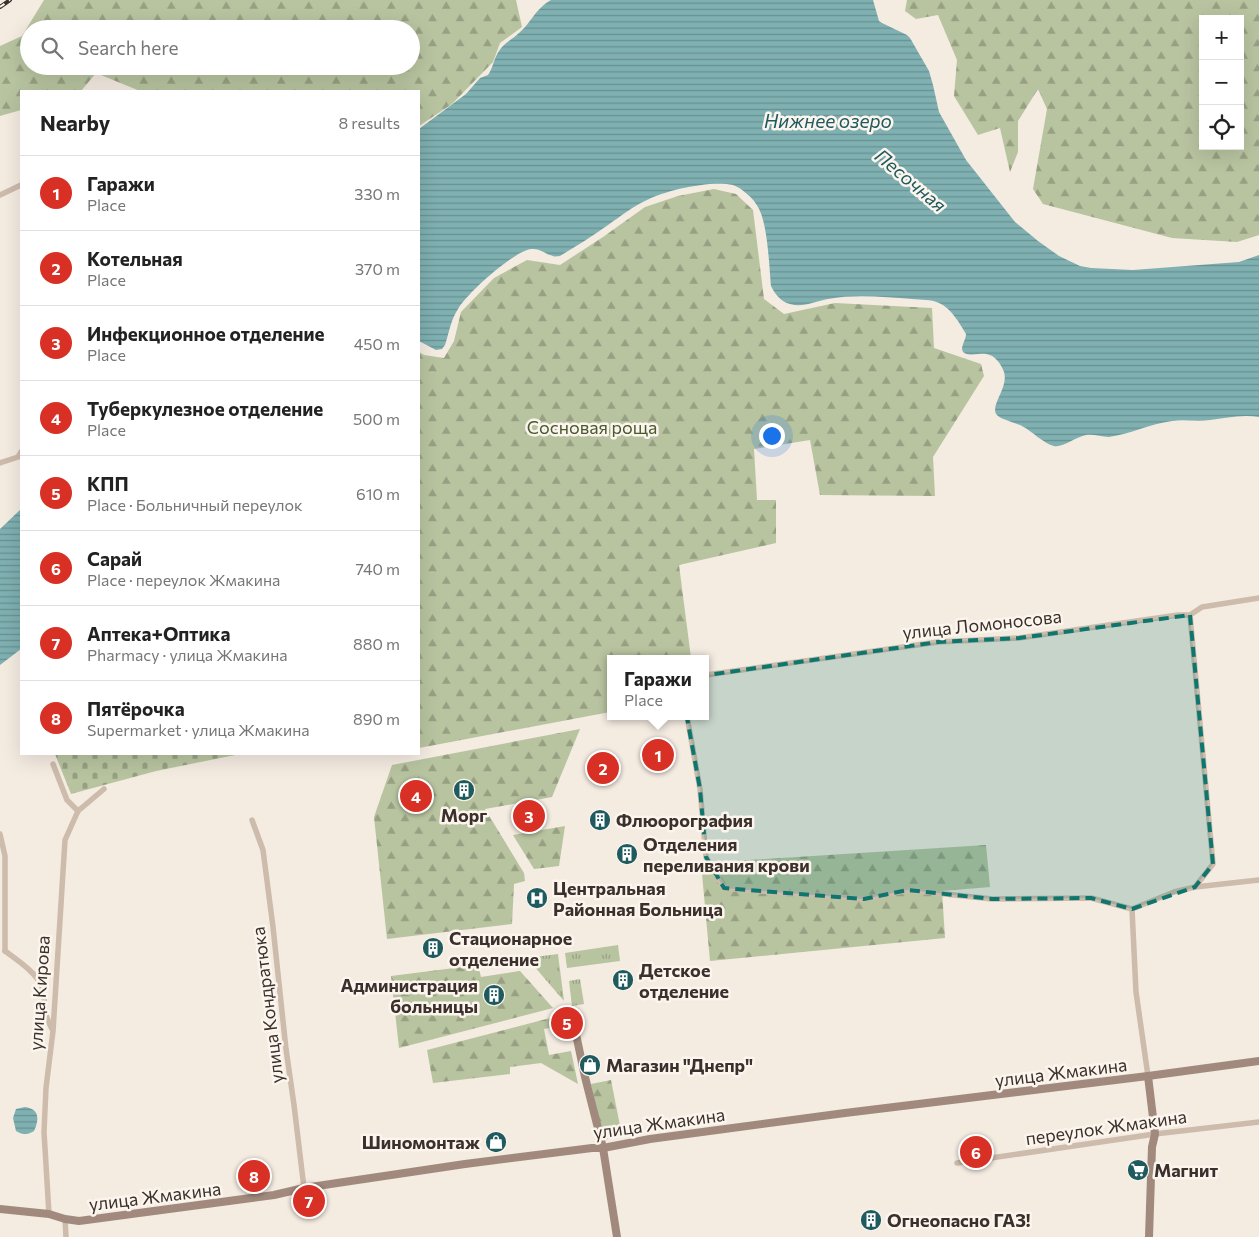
<!DOCTYPE html>
<meta charset="utf-8">
<style>
:root{--surface:#fff;--page:#f6f6f6;--text:#222;--muted:#767676;--line:#e0e0e0;--accent:#d93025}
body{margin:0;font-family:Commissioner,sans-serif;background:var(--page);color:var(--text)}
.controls{position:absolute;right:15px;top:15px;display:grid;overflow:hidden;border-radius:0px;box-shadow:0 5px 20px #0002}
.controls button{width:45px;height:45px;display:grid;place-items:center;padding:0;border:0;border-bottom:1px solid var(--line);background:var(--surface);color:var(--text);font:25px sans-serif}
.you{position:absolute;left:771px;top:435px;width:18px;height:18px;margin:-12px;border:4px solid #fff;border-radius:50%;background:#1a73e8;box-shadow:0 0 0 8px #1a73e833}
.badge{display:grid;place-items:center;width:32px;height:32px;border-radius:50%;background:var(--accent);color:#fff;font-size:16px;font-weight:700}
.pin{position:absolute;translate:-50% -50%;border:2px solid #fff;box-shadow:0 1px 5px #0006}
.popup{position:absolute;left:607px;top:655px;width:102px;height:65px;box-sizing:border-box;display:grid;place-content:center;border-radius:0px;background:var(--surface);filter:drop-shadow(0 1px 4px #0005);font-size:16px;white-space:nowrap;color:var(--muted)}
.popup b{font-size:19px;color:var(--text)}
.popup::after{content:'';position:absolute;left:50%;top:100%;margin-left:-10px;border:10px solid transparent;border-top-color:var(--surface)}
.list{margin:0;padding:0;list-style:none}
h2{display:flex;justify-content:space-between;align-items:center;height:65px;margin:0;padding:0 20px;font-size:21px}
h2 small{font-size:16px;font-weight:400;color:var(--muted)}
.list li{display:grid;grid-template-columns:32px 1fr auto;gap:15px;align-items:center;box-sizing:border-box;height:75px;padding:0 20px;border-top:1px solid var(--line)}
.list b{display:block;font-size:19px;white-space:nowrap}
.list p{margin:0;font-size:16px;white-space:nowrap;color:var(--muted)}
.list em{font-size:16px;font-style:normal;color:var(--muted)}
.icon{flex:none;width:28px;height:28px;fill:none;stroke:currentColor;stroke-width:2;stroke-linecap:round;stroke-linejoin:round}
.map{position:relative;flex:none;width:1259px;height:1237px;overflow:hidden}
.search{position:absolute;background:var(--surface);box-shadow:0 5px 20px #0002;left:20px;top:20px;width:400px;height:55px;display:flex;align-items:center;gap:12px;box-sizing:border-box;padding:0 18px;border-radius:28px;color:var(--muted);font-size:19px}
.panel{position:absolute;background:var(--surface);box-shadow:0 5px 20px #0002;left:20px;top:90px;width:400px;height:665px;border-radius:0px}
.map>svg:first-child{display:block}
</style>
<div class="map">
<svg width="1259" height="1237" viewBox="0 0 1259 1237">
<defs>
<pattern id="grass-tufts" width="24" height="20" patternUnits="userSpaceOnUse" patternTransform="scale(1.25)"><rect width="24" height="20" fill="#b8c4a0"/><path d="M3 7l-1-3M5 7V3M7 7l1-3M15 17l-1-3M17 17v-4M19 17l1-3" fill="none" stroke="#97a083"/></pattern>
<pattern id="forest-firs" width="22" height="20" patternUnits="userSpaceOnUse" patternTransform="scale(1.25)"><rect width="22" height="20" fill="#b8c4a0"/><path d="M5 1l3.5 6h-7zM16 11l3.5 6h-7z" fill="#97a083"/></pattern>
<pattern id="cemetery-stones" width="16" height="16" patternUnits="userSpaceOnUse" patternTransform="scale(1.25)"><rect width="16" height="16" fill="#b8c4a0"/><path d="M2 7V4a2 2 0 0 1 4 0v3zM10 15v-3a2 2 0 0 1 4 0v3z" fill="#97a083"/></pattern>
<pattern id="water-rules" width="6" height="5" patternUnits="userSpaceOnUse" patternTransform="scale(1.25)"><rect width="6" height="5" fill="#7fb0b2"/><path d="M0 2.5h6" fill="none" stroke="#699091"/></pattern>
</defs>
<rect width="100%" height="100%" fill="#f4ebe1"/>
<g fill="url(#grass-tufts)">
<path d="M618 945 620 961 567 968 565 953Z"/>
<path d="M558 954 564 1001 527 958Z"/>
<path d="M580 979 584 1004 572 1006 569 981Z"/>
</g>
<g fill="url(#forest-firs)" fill-rule="evenodd">
<path d="M44 0H516L522 27 500 43 493 62 452 104 419 126V91H140L96 73 81 91H21V110L0 116V46L22 36ZM29 29H411V66H29Z"/>
<path d="M907 0H1259V235L1237 242 1172 238 1043 204 1033 189 1047 109 1038 89 1018 121V152L1010 172 1000 128 978 135 954 96 957 60 938 15 916 19 905 11ZM1203 19H1240V146H1203Z"/>
<path d="M714 189 736 194 753 210 764 299 784 314 835 303 932 308 934 348 981 364 984 376 933 457 935 496 820 495 810 440 754 449 757 500H776V543L679 565 691 658 610 659V712L419 748V352L424 355 444 358 454 341 461 312 494 278 527 260 560 265 603 237 645 207 678 196Z"/>
<path d="M580 729 552 797 485 809 524 873 525 881 514 884 512 924 387 939 374 817 392 765Z"/>
<path d="M565 826 559 866 534 869 513 835Z"/>
<path d="M986 845 990 887 942 891 945 938 710 961 701 863Z"/>
<path d="M478 965 481 977 520 971 553 1008 399 1048 391 976Z"/>
<path d="M558 1016 561 1026 544 1029 549 1055 571 1051 578 1084 541 1063 510 1067V1074L433 1083 427 1050Z"/>
<path d="M611 1080 622 1136 603 1140 591 1084Z"/>
</g>
<path fill="url(#cemetery-stones)" d="M55 754H240L156 771 71 794Z"/>
<g fill="url(#water-rules)">
<path d="M551 0H873L879 21 882 23 907 35 910 38 929 71 933 85 939 112 966 160 1015 222 1038 241 1059 256 1080 266 1091 268 1133 270 1239 262 1259 255V417C1242 414 1226 418 1210 420 1197 422 1184 419 1172 421 1150 424 1130 434 1109 437 1101 437 1094 434 1086 435 1076 437 1062 448 1054 446 1044 444 1032 431 1022 426 1016 423 1000 419 997 415 989 406 1009 388 1004 372 1001 364 995 355 986 354 980 353 963 358 962 349 962 344 966 339 966 334 960 324 951 308 939 303 931 299 921 300 912 299 885 297 855 294 828 299 815 301 803 308 790 304 781 302 775 294 771 286 769 266 768 224 758 207 754 199 742 188 733 185 711 180 666 190 647 200 633 206 621 216 608 225 593 236 576 246 560 256 560 256 553 257 553 256 545 254 540 248 531 249 514 251 467 293 458 309 451 319 449 333 445 345L442 349 436 350 419 341V129L466 94 480 78 488 75C493 68 494 58 499 51 504 43 513 39 519 33 532 22 535 9 551 0Z"/>
<path d="M21 509V649L0 665V529Z"/>
<path d="M25 1107C40 1109 39 1120 34 1131 28 1135 22 1135 16 1131L13 1118 16 1109Z"/>
</g>
<g fill="none" stroke-linecap="round" stroke-linejoin="round">
<g stroke="#cdbbac" stroke-width="5.5">
<path d="M0 195 21 185"/>
<path d="M0 463 18 457 21 452"/>
<path d="M1190 615 1213 864 1195 887"/>
<path d="M706 675 938 642 1019 638 1178 615H1190L1202 607 1259 598"/>
<path d="M687 716 700 789 706 857 724 888 864 899 908 890 992 899 1091 898 1132 909 1174 892 1195 887 1259 880"/>
<path d="M53 764 67 800 78 811"/>
<path d="M252 820 263 850 273 927 286 1049 294 1105 304 1188"/>
<path d="M0 834 5 856V951"/>
<path d="M1132 909 1136 992 1148 1076"/>
<path d="M5 951C17 960 37 973 42 987 45 994 44 1003 45 1011 46 1017 49 1023 52 1029"/>
<path d="M957 1163 1155 1134 1259 1122"/>
<path d="M49 1214 44 1132 46 1088 53 1031 65 840 78 811 104 789"/>
<path d="M65 1219 66 1237"/>
</g>
<g stroke="#a18a7d" stroke-width="8">
<path d="M573 1020 585 1077 603 1148 617 1237"/>
<path d="M1148 1076 1155 1134 1152 1147 1149 1237"/>
<path d="M0 1209 49 1214 65 1219 79 1221 274 1195 304 1188 344 1182 465 1164 592 1148H603L650 1139 845 1113 1148 1076 1259 1061"/>
</g>
<g stroke="#3b302b" stroke-width="4">
<path id="rail" d="M0 7 10 0"/>
</g>
<use href="#rail" stroke="#fbf5ee" stroke-width="2" stroke-dasharray="5.5" stroke-linecap="butt"/>
</g>
<path fill="#0f766e" fill-opacity="0.2" stroke="#0f766e" stroke-width="4" stroke-dasharray="10 6" stroke-linejoin="round" d="M1190 615 1213 864 1195 887 1132 909 1091 898 992 899 908 890 864 899 724 888 706 857 700 789 680 679 938 642 1019 638Z"/>
<defs>
<g id="building-disc" transform="scale(1.125)"><circle r="9.5" fill="#1f5a5e" stroke="#fbf5ee"/><path d="M-4-6H4V6H1V3H-1V6H-4ZM-2.5-4.3h1.7v1.8h-1.7ZM.8-4.3h1.7v1.8H.8ZM-2.5-1h1.7V.8h-1.7ZM.8-1h1.7V.8H.8Z" fill="#fff"/></g>
<g id="hospital-disc" transform="scale(1.125)"><circle r="9.5" fill="#1f5a5e" stroke="#fbf5ee"/><path d="M-5-5h3v3.5h4V-5h3V5h-3V1.5h-4V5h-3Z" fill="#fff"/></g>
<g id="shop-disc" transform="scale(1.125)"><circle r="9.5" fill="#1f5a5e" stroke="#fbf5ee"/><path d="M-5-2.5h2.3a2.7 3.5 0 0 1 5.4 0H5L5.5 6h-11ZM-1.5-2.5h3a1.5 2.3 0 0 0-3 0Z" fill="#fff"/></g>
<g id="supermarket-disc" transform="scale(1.125)"><circle r="9.5" fill="#1f5a5e" stroke="#fbf5ee"/><path d="M-6-5.5h2.5l.6 2H6L4.5 2H-2.5L-4.4-4H-6ZM-1.5 3.2a1.3 1.3 0 1 0 .1 0ZM3 3.2a1.3 1.3 0 1 0 .1 0Z" fill="#fff"/></g>
</defs>
<g fill-rule="evenodd">
<use href="#building-disc" x="464" y="790"/>
<use href="#building-disc" x="600" y="820"/>
<use href="#building-disc" x="627" y="854"/>
<use href="#hospital-disc" x="537" y="898"/>
<use href="#building-disc" x="433" y="948"/>
<use href="#building-disc" x="623" y="980"/>
<use href="#building-disc" x="494" y="995"/>
<use href="#shop-disc" x="590" y="1065"/>
<use href="#shop-disc" x="496" y="1142"/>
<use href="#supermarket-disc" x="1138" y="1170"/>
<use href="#building-disc" x="871" y="1220"/>
</g>
<g text-anchor="middle" dominant-baseline="central" stroke-width="5" stroke-linejoin="round" paint-order="stroke">
<g font-size="18" fill="#4a5a2e" stroke="#fbf5ee">
<text x="592" y="427">Сосновая роща</text>
</g>
<g font-size="18" fill="#3b302b" stroke="#fbf5ee">
<text transform="translate(982 624) rotate(-6)">улица Ломоносова</text>
<text transform="translate(39 993) rotate(-86)">улица Кирова</text>
<text transform="translate(267 1005) rotate(-97)">улица Кондратюка</text>
<text transform="translate(1061 1072) rotate(-7)">улица Жмакина</text>
<text transform="translate(659 1123) rotate(-8)">улица Жмакина</text>
<text transform="translate(1106 1127) rotate(-8)">переулок Жмакина</text>
<text transform="translate(155 1196) rotate(-7)">улица Жмакина</text>
</g>
<g font-size="18" font-weight="bold" fill="#3b302b" stroke="#fbf5ee" text-anchor="start">
<text x="464" y="815" text-anchor="middle">Морг</text>
<text x="616" y="820">Флюорография</text>
<text x="643" y="844">Отделения<tspan x="643" dy="21">переливания крови</tspan></text>
<text x="553" y="888">Центральная<tspan x="553" dy="21">Районная Больница</tspan></text>
<text x="449" y="938">Стационарное<tspan x="449" dy="21">отделение</tspan></text>
<text x="639" y="970">Детское<tspan x="639" dy="21">отделение</tspan></text>
<text x="478" y="985" text-anchor="end">Администрация<tspan x="478" dy="21">больницы</tspan></text>
<text x="606" y="1065">Магазин "Днепр"</text>
<text x="480" y="1142" text-anchor="end">Шиномонтаж</text>
<text x="1154" y="1170">Магнит</text>
<text x="887" y="1220">Огнеопасно ГАЗ!</text>
</g>
<g font-size="19" font-style="italic" fill="#1f5a5e" stroke="#fbf5ee">
<text x="828" y="120">Нижнее озеро</text>
<text transform="translate(911 180) rotate(40)">Песочная</text>
</g>
</g>
</svg>
<div class="controls">
<button>+</button>
<button>−</button>
<button><svg class="icon" aria-label="locate" viewBox="0 0 24 24"><circle cx="12" cy="12" r="6"/><path d="M12 2v4M12 18v4M2 12h4M18 12h4"/></svg></button>
</div>
<div class="you"></div>
<div class="pin badge" style="left:658px;top:755px">1</div>
<div class="popup"><b>Гаражи</b>Place</div>
<div class="pin badge" style="left:603px;top:768px">2</div>
<div class="pin badge" style="left:529px;top:816px">3</div>
<div class="pin badge" style="left:416px;top:796px">4</div>
<div class="pin badge" style="left:567px;top:1023px">5</div>
<div class="pin badge" style="left:976px;top:1152px">6</div>
<div class="pin badge" style="left:309px;top:1201px">7</div>
<div class="pin badge" style="left:254px;top:1176px">8</div>
<div class="search"><svg class="icon" aria-label="search" viewBox="0 0 24 24"><circle cx="10" cy="10" r="6"/><path d="M15 15l6 6"/></svg>Search here</div>
<section class="panel">
<h2>Nearby<small>8 results</small></h2>
<ul class="list">
<li><span class="badge">1</span><div><b>Гаражи</b><p>Place</p></div><em>330 m</em></li>
<li><span class="badge">2</span><div><b>Котельная</b><p>Place</p></div><em>370 m</em></li>
<li><span class="badge">3</span><div><b>Инфекционное отделение</b><p>Place</p></div><em>450 m</em></li>
<li><span class="badge">4</span><div><b>Туберкулезное отделение</b><p>Place</p></div><em>500 m</em></li>
<li><span class="badge">5</span><div><b>КПП</b><p>Place · Больничный переулок</p></div><em>610 m</em></li>
<li><span class="badge">6</span><div><b>Сарай</b><p>Place · переулок Жмакина</p></div><em>740 m</em></li>
<li><span class="badge">7</span><div><b>Аптека+Оптика</b><p>Pharmacy · улица Жмакина</p></div><em>880 m</em></li>
<li><span class="badge">8</span><div><b>Пятёрочка</b><p>Supermarket · улица Жмакина</p></div><em>890 m</em></li>
</ul>
</section>
</div>
